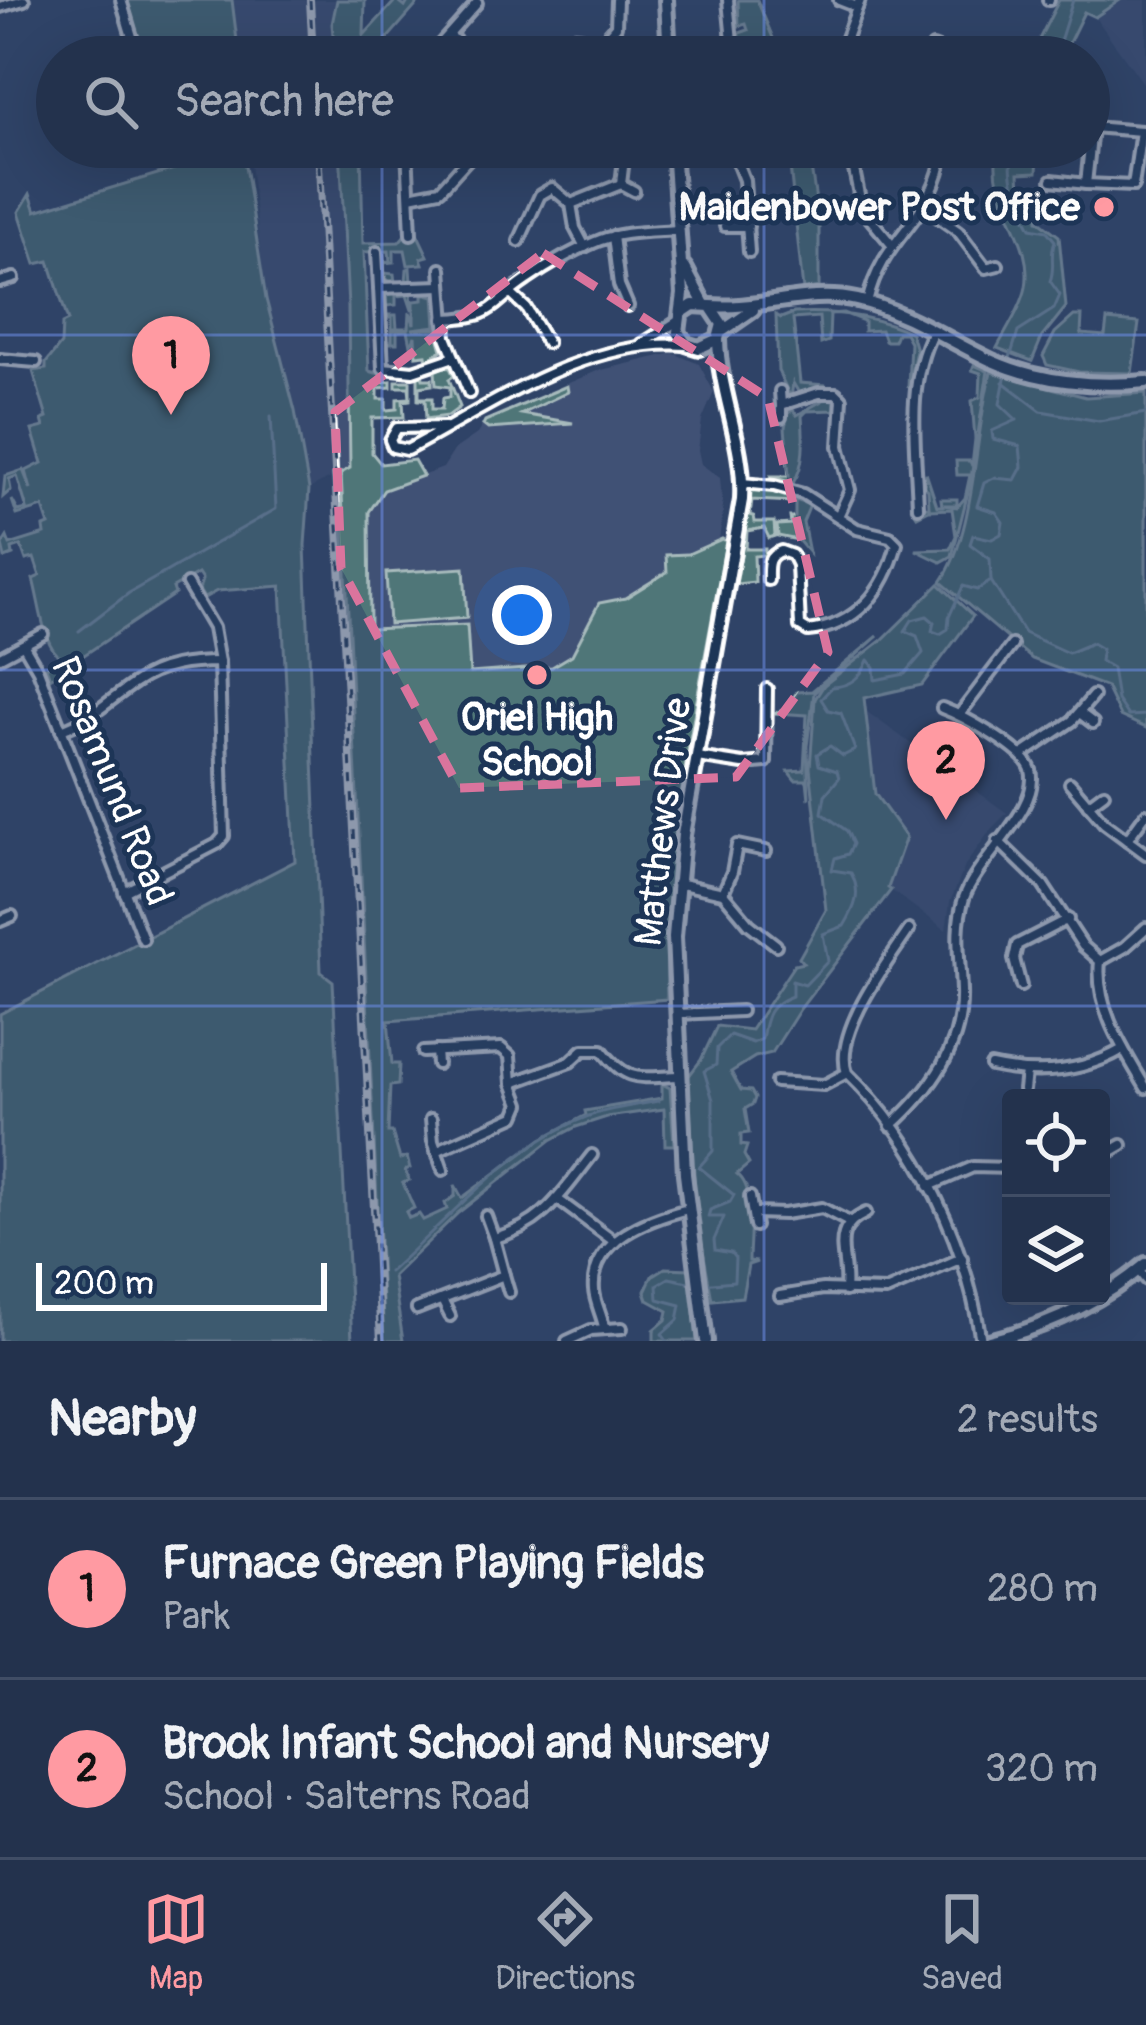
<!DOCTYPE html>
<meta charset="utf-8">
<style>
:root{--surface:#23324d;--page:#2b3a54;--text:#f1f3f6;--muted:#a3aab6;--line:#404d65;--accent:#ff9aa2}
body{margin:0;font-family:Pangolin,sans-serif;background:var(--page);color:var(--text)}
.controls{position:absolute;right:36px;bottom:36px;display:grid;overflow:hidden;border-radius:12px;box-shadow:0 12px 48px #0002}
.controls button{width:108px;height:108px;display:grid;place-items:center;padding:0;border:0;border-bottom:3px solid var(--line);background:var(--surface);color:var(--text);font:60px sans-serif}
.scale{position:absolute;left:36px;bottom:30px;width:291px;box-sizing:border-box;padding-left:12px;border:6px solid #fff;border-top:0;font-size:33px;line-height:42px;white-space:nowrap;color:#fff;-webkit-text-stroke:9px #1d3557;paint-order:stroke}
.you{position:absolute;left:522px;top:615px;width:42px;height:42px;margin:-30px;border:9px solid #fff;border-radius:50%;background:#1a73e8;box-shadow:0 0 0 18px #1a73e833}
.badge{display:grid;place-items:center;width:78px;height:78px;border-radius:50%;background:var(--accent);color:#111;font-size:39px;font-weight:700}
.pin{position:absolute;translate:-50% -99px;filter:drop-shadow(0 3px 6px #0008)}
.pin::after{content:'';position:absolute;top:63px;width:42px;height:36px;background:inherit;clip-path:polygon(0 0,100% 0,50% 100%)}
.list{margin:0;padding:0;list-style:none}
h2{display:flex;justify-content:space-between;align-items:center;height:156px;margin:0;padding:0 48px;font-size:51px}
h2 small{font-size:39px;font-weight:400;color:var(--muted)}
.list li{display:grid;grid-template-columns:78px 1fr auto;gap:36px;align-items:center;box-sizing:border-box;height:180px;padding:0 48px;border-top:3px solid var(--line)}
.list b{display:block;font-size:45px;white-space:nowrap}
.list p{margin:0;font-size:39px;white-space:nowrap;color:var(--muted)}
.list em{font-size:39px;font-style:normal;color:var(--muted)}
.icon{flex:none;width:66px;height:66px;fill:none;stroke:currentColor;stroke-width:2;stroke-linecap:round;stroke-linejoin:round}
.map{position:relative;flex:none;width:1146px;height:1341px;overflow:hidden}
.search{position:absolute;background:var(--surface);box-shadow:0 12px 48px #0002;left:36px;right:36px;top:36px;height:132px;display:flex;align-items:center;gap:30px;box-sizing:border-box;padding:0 42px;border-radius:66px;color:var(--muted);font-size:45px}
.sheet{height:516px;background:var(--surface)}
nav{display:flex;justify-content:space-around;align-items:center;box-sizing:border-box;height:168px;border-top:3px solid var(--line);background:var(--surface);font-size:33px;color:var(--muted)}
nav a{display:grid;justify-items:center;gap:6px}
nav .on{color:var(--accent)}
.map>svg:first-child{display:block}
</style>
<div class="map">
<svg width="1146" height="1341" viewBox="0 0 1146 1341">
<rect width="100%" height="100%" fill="#2f4367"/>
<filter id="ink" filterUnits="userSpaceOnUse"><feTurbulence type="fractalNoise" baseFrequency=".00833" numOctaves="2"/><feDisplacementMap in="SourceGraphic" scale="24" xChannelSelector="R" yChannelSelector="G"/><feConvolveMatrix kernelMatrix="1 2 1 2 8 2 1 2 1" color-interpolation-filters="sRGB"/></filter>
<g filter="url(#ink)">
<g fill="#405175">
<path d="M232 0H337L332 24 335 57H238Z"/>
<path d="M1120 0H1146V87L1095 17Z"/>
<path d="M248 147H340L348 307 350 468 309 489 295 411 266 299Z"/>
<path d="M673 353 699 364 714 392 702 420 698 450 701 464 720 478 723 512 670 869 665 943 667 999 386 1018 370 641 369 512 384 490 443 468 455 449 477 434 487 418 597 371Z"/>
<path d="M863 709 1007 813 992 828 966 864 950 902 946 930 888 888 906 837 875 794Z"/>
</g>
<g fill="#4f7678" stroke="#a7babc" stroke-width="3">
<path d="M125 0H232L239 57H142Z"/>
<path d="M337 0H365L364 35 396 0 405 7 409 0H421L371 57H335L332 24Z"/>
<path d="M738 0H757L781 57H761L758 48 736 44 734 35 748 30 746 24 739 26Z"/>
<path d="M1059 0H1120L1095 17 1084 12 1062 57H1030Z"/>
<path d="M179 147H242L266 299 295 411 309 489 305 545 321 972 333 981 352 1341H0V1014L295 861 281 586 217 591 204 598 199 590 202 580 198 574 173 588 175 594 50 678 46 667 62 658C43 648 40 603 33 579L40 576 34 558 26 560 21 546 12 549 13 555 5 558 2 545 7 537 10 545 45 534 44 527 49 525 43 507 17 515 12 500 18 511 27 509 17 476 9 479 11 490 3 497 5 476 23 470 31 490 26 471 42 463 32 430 44 427 42 420 47 418 33 371 46 369V363L61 344 62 324 68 321 49 261 36 264 19 212 30 194 36 211 184 166Z"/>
<path d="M340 147H361L363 243 399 242 405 235H418L428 256 421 258 423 264 408 265 405 250H394V262L384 263V273L394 274 395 283 406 282 407 269 410 268 411 282 392 284 383 275 382 262 390 261 389 251 364 252 369 371 380 374 381 382 391 381V387L378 388V399H386V410L397 409V399L410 398 409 387H396V381H410V400L403 401 404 417 372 418V453L381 464 414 460 423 476 384 490 369 512 370 629 467 625 470 673 552 667 572 655 599 603 625 598 667 572 666 555 688 554 722 539 726 541C700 693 662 845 667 999L388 1021 392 1064H399L398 1085 390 1086 388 1132H392L400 1159 407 1157 410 1168 405 1170 409 1180 403 1183 414 1208 406 1212 409 1218 419 1214 423 1220 447 1209 445 1203 455 1196V1185L462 1198 541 1139 586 1115 585 1111 662 1098V1084L670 1088 674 1145H665L664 1109 607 1117 576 1127 551 1140 458 1213 393 1276 403 1341H384L341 473 350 468 348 307Z"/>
<path d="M788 147H808L819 221V287L733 302 803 290Z"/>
<path d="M998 147H1019L1017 150 1038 156 1037 172 1019 173 1020 190 1034 193 1033 200 1039 207 1038 220 1059 236 1066 307 1042 337 1032 361 997 348C1006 330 1022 307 1026 287 1035 235 985 201 998 147Z"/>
<path d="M411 290 412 310 407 295 396 296V305L386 306V315H396L397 328H409L410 312 414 324V301L423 300V293L434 296 436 326 412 329H436L442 350 427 360 426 355 416 356 415 336 411 345 408 330 397 331V343H387L386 355V342H392V331L398 329H392V317H385V295Z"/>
<path d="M794 313C835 311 874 315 911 333L916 350 908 388 910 342 905 333H897L894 341H885L881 330 864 331V321L843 313 830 314 829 341 821 344 819 317 793 319 800 383 826 385 799 393 793 383 791 398 778 371 776 315 781 318Z"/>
<path d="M1074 316H1082L1081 334 1105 336 1107 320 1139 323 1132 373 1079 372 1047 365 1043 356 1055 333Z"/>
<path d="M974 365 988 371 970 484 952 556 941 562 916 550 950 549 956 536 952 509 929 510 917 516 912 508 929 507 928 490 924 486 926 473 937 506H942L941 499H957V505H943L957 507 965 498 970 475H957L956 461H970L972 466 975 439 972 401 980 397 981 373 972 370Z"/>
<path d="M444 367 450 368 454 376 449 379 460 407 448 416 426 419 425 400H418V373L422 372 423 379H432V385L419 387V398H432V409H442L443 398 450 397V387L436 385 435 371Z"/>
<path d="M991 372 1086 397 1146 393V728L1120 716 1106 687 1032 659 941 582C976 532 974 432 991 372Z"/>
<path d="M567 386 568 392 522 414 573 423 488 429 483 425 485 421Z"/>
<path d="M827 398 835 401V410L807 411 802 416C804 440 805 466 793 483L769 476H789L785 427 788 413 793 410 797 415Z"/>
<path d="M761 488 810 505 803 522 809 553 798 540 778 536 777 525 791 524 790 517H795V502L752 500 750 515 754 516 755 522H774L775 536 769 538 764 528 747 531 746 549H765V555L754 556 755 582 736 584 751 491Z"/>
<path d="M464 568 467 618 389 624 386 573Z"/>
<path d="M939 584 973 616 922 685 864 698 875 794 906 837 888 888 891 890 800 1009 772 1053 755 1057 731 1072 741 1090 751 1091 755 1098 753 1104 745 1109 749 1133 741 1134V1145L747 1146 744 1155 749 1164 737 1174C757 1189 749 1236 749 1261L757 1262 748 1265 742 1297 712 1300 699 1228 700 1260 686 1121 697 1222 688 1077 701 1060 717 1026 751 1030 794 965 803 963 799 958 826 910 810 768 815 699 824 685 882 640Z"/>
<path d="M878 636 814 693 807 746 809 799 807 780H795L788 771 804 770 807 715 775 713 786 709 797 692 812 691Z"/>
<path d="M665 1268 690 1269 697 1341H654V1330L666 1320 668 1311 648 1300 645 1291 652 1276Z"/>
</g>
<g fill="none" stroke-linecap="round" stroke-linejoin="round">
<g stroke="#8aa4b3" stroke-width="3">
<path d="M1055 57 1073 0"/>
<path d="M1008 364 1018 332 1054 309 1060 295 1050 281C1056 267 1049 255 1055 241L1047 231 1031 228C1019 206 1005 171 1014 147"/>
<path d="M1006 373 1000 404 1017 420 992 431 993 439 1020 446 1022 467 1015 480 994 478 984 483 977 506 996 512 1003 522 1001 534 992 539 973 535 970 544 990 559 991 581 1024 633 1068 653 1092 643 1102 649 1100 661 1112 668 1117 700 1128 716 1146 715"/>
<path d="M1003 382 1041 411 1099 421 1146 413"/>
<path d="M79 631 129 593 276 509 271 416"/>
<path d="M389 1272C450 1218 507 1148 586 1117 609 1108 634 1106 658 1101"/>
<path d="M702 1284 734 1281 735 1258 731 1253 715 1250 714 1240 724 1217H708L710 1210 730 1202 734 1195 699 1167 713 1151V1100L704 1071 716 1065 717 1048 730 1035 753 1043 762 1039C766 1015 769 1004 792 996V981L805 985 828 961 823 934 844 926C855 908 862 893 851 873L832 870 835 858 848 854 853 844 847 831 822 813 825 795 839 778 837 771 819 765 817 754 830 746 843 756 855 750 841 713 828 710 821 699 832 687C850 686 861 678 868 660L874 667 875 680 905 674 923 653 917 636 905 631 912 620 927 616 934 622 932 631 940 634 948 629 949 617 963 586 977 590 991 581"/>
<path d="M667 1341 662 1334 678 1320 681 1305 658 1299 657 1285 669 1278 693 1283"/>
</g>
<g stroke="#fff" stroke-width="16">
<g id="minor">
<path d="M121 0 138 57"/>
<path d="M728 0 733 52"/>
<path d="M839 0 857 7"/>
<path d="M1048 0H1049"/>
<path d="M0 7 24 0"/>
<path d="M449 35 474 57"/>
<path d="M600 45 616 26 617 0"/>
<path d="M933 47 960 57"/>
<path d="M722 56 733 52 751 54"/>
<path d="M429 57 477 3"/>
<path d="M537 57C560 31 587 29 609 57"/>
<path d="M839 57 860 0"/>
<path d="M1092 127 1097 84"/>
<path d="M1141 131 1133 186 1086 184 1092 127 1141 131 1146 132"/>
<path d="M407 147 411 234"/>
<path d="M731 147 744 180 749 252"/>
<path d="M623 167 621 184 634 191"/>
<path d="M1052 180 1086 184"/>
<path d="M410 196 440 190 479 147"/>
<path d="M571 204 621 184"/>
<path d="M925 208 958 231 986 268 998 265"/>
<path d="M725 226H748"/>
<path d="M613 236 619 285 628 306"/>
<path d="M519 241 540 195 552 188 571 204 575 228 585 247"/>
<path d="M892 245 862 209 853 165 883 160 900 147"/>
<path d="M377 252 379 288 442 286"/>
<path d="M441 269 446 337 469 393"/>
<path d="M0 282 14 278"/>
<path d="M379 288 383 368 413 371 454 357"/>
<path d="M512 295 526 308 547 343"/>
<path d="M867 303C883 232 934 223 944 147"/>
<path d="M444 319C498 317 488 306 527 280 547 266 571 252 593 243 620 231 650 232 678 230"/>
<path d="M642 344 678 321"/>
<path d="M0 359 36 362"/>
<path d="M780 391 781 405 819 393H836L842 399 839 446 850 490 839 514"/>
<path d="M781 405V417"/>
<path d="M445 427 397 428 390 440 393 447 407 450C492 405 585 338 687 345"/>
<path d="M742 483 774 486 803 494 857 529 890 537 897 544C885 590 857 626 808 631L800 626 797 565 792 555 781 551C766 556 768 567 768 580"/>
<path d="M918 507C916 447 905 386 933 331"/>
<path d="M187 584 213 628 219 662"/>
<path d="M24 646 38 670 143 939"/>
<path d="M0 657 43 634"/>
<path d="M1081 714 1093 723"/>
<path d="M959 715 1012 645"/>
<path d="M61 730C91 720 109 700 135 683 161 665 189 662 219 662L224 836 217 844 124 892"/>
<path d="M1023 754 1072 721 1093 696"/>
<path d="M697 757 743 764 766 762 767 689"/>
<path d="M1070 783 1104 823 1146 854"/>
<path d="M1088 805 1104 793"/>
<path d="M1127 840 1146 814"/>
<path d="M998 841 1043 885 1083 946 1100 961C1095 1008 1123 1049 1146 1088"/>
<path d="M677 883 723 893 749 924 776 945"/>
<path d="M723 893 732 872 737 845 766 851"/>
<path d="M0 921 12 916"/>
<path d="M909 930C887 963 833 1033 847 1073 920 1143 966 1243 981 1341"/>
<path d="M1100 961 1125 947 1146 928"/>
<path d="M1021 986 1014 959 1017 945 1068 919"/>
<path d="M678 1014 741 1011"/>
<path d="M436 1051 437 1064"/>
<path d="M423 1052 501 1048 510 1056 512 1083"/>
<path d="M991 1066C1037 1076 1082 1073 1123 1049"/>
<path d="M776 1082 824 1085 847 1073"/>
<path d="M1024 1090 1026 1072"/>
<path d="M431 1119 433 1141 443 1170"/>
<path d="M891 1126C931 1090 963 1047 961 991 960 959 954 930 964 898 977 859 1041 809 1031 770 1025 749 963 716 942 708"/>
<path d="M436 1151 515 1116 520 1104 512 1083 570 1062 583 1050H602C627 1084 640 1077 679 1076"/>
<path d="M1101 1157 1122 1145"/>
<path d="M929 1186 973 1167 1011 1168"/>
<path d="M750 1197 755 1226"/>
<path d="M557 1199 615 1242"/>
<path d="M755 1213 784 1214 822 1208 849 1222"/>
<path d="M486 1216 494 1238"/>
<path d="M1138 1270 1146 1280"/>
<path d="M504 1275 509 1292"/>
<path d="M845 1291C849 1256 827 1231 866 1213"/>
<path d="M780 1296 823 1289 886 1291 962 1258"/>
<path d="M442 1300 450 1316"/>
<path d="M417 1309 504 1275 494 1238C544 1225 561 1194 592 1155"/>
<path d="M604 1327C602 1315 595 1303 594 1290 590 1239 650 1219 688 1209"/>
<path d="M567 1341 591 1330 622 1328"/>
</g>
</g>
<g stroke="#fff" stroke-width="20">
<g id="tertiary">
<path d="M666 0 669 57"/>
<path d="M673 147 683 294 678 332 686 344 699 348 718 339 722 324 710 306 693 305 681 313"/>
<path d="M685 268 704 304"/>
<path d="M710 306C760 310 808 289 857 300 905 311 947 340 992 361 1039 382 1095 387 1146 382"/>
<path d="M721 332 753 310"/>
<path d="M706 1341 685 1174 674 937 683 835 742 500C745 444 719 394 718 339"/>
<path d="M989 1341C1047 1327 1101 1302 1146 1264"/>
</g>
</g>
<use href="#minor" stroke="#1d3557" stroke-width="8"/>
<use href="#tertiary" stroke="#1d3557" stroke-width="10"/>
<g stroke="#fff" stroke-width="8">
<g id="rail">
<path d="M310 0 313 57"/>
<path d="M318 147 381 1341"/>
</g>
</g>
<use href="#rail" stroke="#1d3557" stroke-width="3" stroke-dasharray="9" stroke-linecap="butt"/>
</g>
</g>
<path d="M0 0H1146V1341H0ZM543 253 768 398 828 652 736 777 459 788 341 568 335 412Z" fill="#2f4367" fill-opacity=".55" fill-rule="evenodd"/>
<path fill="none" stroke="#da749d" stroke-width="9" stroke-dasharray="24 15" stroke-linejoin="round" d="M543 253 768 398 828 652 736 777 459 788 341 568 335 412Z"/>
<path fill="none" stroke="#6c8ce6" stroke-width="3" stroke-opacity="0.55" d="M382 0V57M764 0V57M382 147V1341M764 147V1341M0 335H1146M0 670H1146M0 1006H1146"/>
<g fill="#ff9aa2" stroke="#1d3557" stroke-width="4.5">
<circle cx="1104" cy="207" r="12"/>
<circle cx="537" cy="675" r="12"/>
</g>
<g text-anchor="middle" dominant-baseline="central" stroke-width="10" stroke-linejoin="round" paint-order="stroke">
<g font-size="39" font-weight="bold" fill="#fff" stroke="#1d3557" text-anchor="end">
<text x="1080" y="207">Maidenbower Post Office</text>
<text x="537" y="717" text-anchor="middle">Oriel High<tspan x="537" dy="45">School</tspan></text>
</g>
<g font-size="39" fill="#fff" stroke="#1d3557">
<text transform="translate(112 781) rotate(68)">Rosamund Road</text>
<text transform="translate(663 822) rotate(-83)">Matthews Drive</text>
</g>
</g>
</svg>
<div class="controls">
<button><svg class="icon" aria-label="locate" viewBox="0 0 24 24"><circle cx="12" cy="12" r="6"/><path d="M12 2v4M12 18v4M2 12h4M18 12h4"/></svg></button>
<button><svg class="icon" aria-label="layers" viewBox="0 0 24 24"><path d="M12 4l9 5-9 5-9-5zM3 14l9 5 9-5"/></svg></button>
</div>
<div class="scale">200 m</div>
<div class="you"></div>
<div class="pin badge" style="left:171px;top:415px">1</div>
<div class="pin badge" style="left:946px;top:820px">2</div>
<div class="search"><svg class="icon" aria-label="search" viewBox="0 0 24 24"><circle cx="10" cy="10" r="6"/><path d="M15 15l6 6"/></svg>Search here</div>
</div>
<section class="sheet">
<h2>Nearby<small>2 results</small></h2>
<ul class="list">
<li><span class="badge">1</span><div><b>Furnace Green Playing Fields</b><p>Park</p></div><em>280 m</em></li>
<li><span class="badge">2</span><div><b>Brook Infant School and Nursery</b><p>School · Salterns Road</p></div><em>320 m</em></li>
</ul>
</section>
<nav>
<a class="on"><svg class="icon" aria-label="map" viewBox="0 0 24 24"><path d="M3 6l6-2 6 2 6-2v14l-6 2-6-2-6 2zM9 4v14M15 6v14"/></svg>Map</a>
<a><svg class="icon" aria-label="directions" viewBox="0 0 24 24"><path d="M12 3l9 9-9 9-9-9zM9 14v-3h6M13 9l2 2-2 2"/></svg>Directions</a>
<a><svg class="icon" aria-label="saved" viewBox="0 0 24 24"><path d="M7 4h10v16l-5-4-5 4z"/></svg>Saved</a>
</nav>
